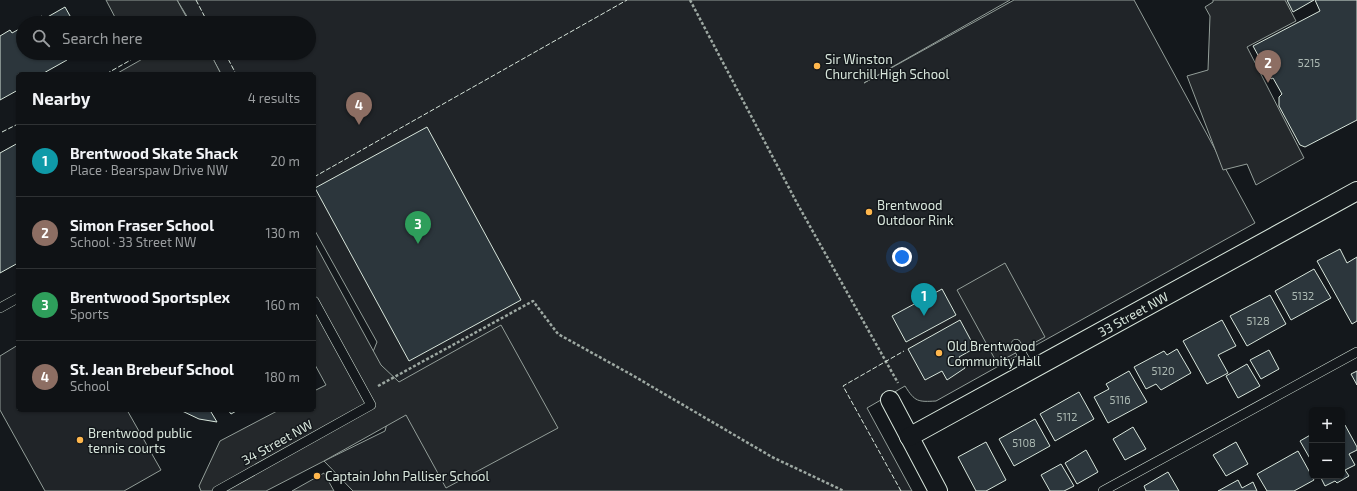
<!DOCTYPE html>
<meta charset="utf-8">
<style>
:root{--surface:#0f1215;--page:#181b1e;--text:#f1f3f6;--muted:#9b9ea0;--line:#2f3234;--accent:#ffb74d}
body{margin:0;font-family:"Exo 2",sans-serif;background:var(--page);color:var(--text)}
.controls{position:absolute;right:12px;bottom:12px;display:grid;overflow:hidden;border-radius:6px;box-shadow:0 1px 3px #0004}
.controls button{width:36px;height:36px;display:grid;place-items:center;padding:0;border:0;border-bottom:1px solid var(--line);background:var(--surface);color:var(--text);font:20px sans-serif}
.you{position:absolute;left:902px;top:257px;width:14px;height:14px;margin:-10px;border:3px solid #fff;border-radius:50%;background:#1a73e8;box-shadow:0 0 0 6px #1a73e833}
.badge{display:grid;place-items:center;width:26px;height:26px;border-radius:50%;background:var(--accent);color:#fff;font-size:13px;font-weight:700}
.pin{position:absolute;translate:-50% -33px;filter:drop-shadow(0 1px 2px #0008)}
.pin::after{content:'';position:absolute;top:21px;width:14px;height:12px;background:inherit;clip-path:polygon(0 0,100% 0,50% 100%)}
.list{margin:0;padding:0;list-style:none}
h2{display:flex;justify-content:space-between;align-items:center;height:52px;margin:0;padding:0 16px;font-size:17px}
h2 small{font-size:13px;font-weight:400;color:var(--muted)}
.list li{display:grid;grid-template-columns:26px 1fr auto;gap:12px;align-items:center;box-sizing:border-box;height:72px;padding:0 16px;border-top:1px solid var(--line)}
.list b{display:block;font-size:15px;white-space:nowrap}
.list p{margin:0;font-size:13px;white-space:nowrap;color:var(--muted)}
.list em{font-size:13px;font-style:normal;color:var(--muted)}
.icon{flex:none;width:22px;height:22px;fill:none;stroke:currentColor;stroke-width:2;stroke-linecap:round;stroke-linejoin:round}
.map{position:relative;flex:none;width:1357px;height:491px;overflow:hidden}
.search{position:absolute;background:var(--surface);box-shadow:0 1px 3px #0004;left:16px;top:16px;width:300px;height:44px;display:flex;align-items:center;gap:10px;box-sizing:border-box;padding:0 14px;border-radius:22px;color:var(--muted);font-size:15px}
.panel{position:absolute;background:var(--surface);box-shadow:0 1px 3px #0004;left:16px;top:72px;width:300px;height:340px;border-radius:6px}
.map>svg:first-child{display:block}
</style>
<div class="map">
<svg width="1357" height="491" viewBox="0 0 1357 491">
<rect width="100%" height="100%" fill="#14181c"/>
<g fill="#202428" stroke="#939e99">
<path d="M177 0H1010L864 83 1014 0H1134L1255 223 936 401C918 402 915 402 905 386L867 408 912 491H353L324 461 385 431 390 412 368 364 377 342 314 229V74H221L210 53H309V23H191Z"/>
<path d="M18 345V410H127L161 470 124 491H45L0 410V356Z"/>
</g>
<g fill="#24282b" stroke="#939e99">
<path d="M106 0H177L188 20 183 23H118Z"/>
<path d="M1213 0H1285L1296 21 1247 47 1304 158 1256 185 1247 164 1223 170 1187 76 1208 70 1210 16 1205 7 1213 2Z"/>
<path d="M153 53H210L221 74H116Z"/>
<path d="M314 242 381 365 399 382 501 325 558 428 446 488 406 415 324 461 266 491H201L199 486 220 441 279 410H314V391L326 385 314 363Z"/>
<path d="M1005 263 1045 337 997 363 957 290Z"/>
<path d="M324 473 334 491H292Z"/>
</g>
<g fill="#2c363c" stroke="#d8e6dc">
<path d="M1287 0H1314L1293 12Z"/>
<path d="M1315 0H1357V120L1305 147 1300 145 1279 106V97L1282 94 1273 78 1271 79 1253 46 1320 11Z"/>
<path d="M65 7 74 23H29L42 16 44 19Z"/>
<path d="M23 27V53H73L65 58 67 60 42 74H18V90L0 100V36L10 30 12 33Z"/>
<path d="M427 127 521 300 409 361 315 188Z"/>
<path d="M18 143V263L0 273V153Z"/>
<path d="M1340 249 1347 263 1357 257V321L1352 324 1317 261Z"/>
<path d="M1314 269 1331 298 1291 320 1275 291Z"/>
<path d="M942 289 956 315 906 342 892 316Z"/>
<path d="M1270 295 1286 324 1247 346 1230 316Z"/>
<path d="M960 320 975 348 959 357 965 368 947 380 942 371 925 380 908 349Z"/>
<path d="M1222 320 1236 346 1218 355 1228 373 1207 384 1183 341Z"/>
<path d="M1177 349 1191 373 1161 390 1156 384 1146 389 1134 367 1164 351 1167 355Z"/>
<path d="M1269 350 1279 369 1261 379 1250 360Z"/>
<path d="M1247 364 1260 386 1238 398 1226 376Z"/>
<path d="M1129 371 1147 402 1108 423 1094 397 1109 389 1106 384Z"/>
<path d="M1357 371V385L1351 374Z"/>
<path d="M1079 392 1094 419 1055 441 1040 414Z"/>
<path d="M180 410H215L211 412 217 422 199 419Z"/>
<path d="M228 410H238L231 414Z"/>
<path d="M1035 419 1050 446 1014 466 999 439Z"/>
<path d="M1345 425 1357 447V450L1349 454 1355 465 1345 470 1349 476 1337 483 1335 481 1325 486 1320 476H1342V427Z"/>
<path d="M1133 427 1146 449 1125 460 1113 439Z"/>
<path d="M1312 434V462L1300 441Z"/>
<path d="M986 442 1006 480 986 491H976L958 457Z"/>
<path d="M1236 442 1248 464 1226 476 1213 455Z"/>
<path d="M1086 450 1098 472 1077 484 1065 463Z"/>
<path d="M1298 451 1314 480 1294 491H1267L1257 474Z"/>
<path d="M1061 464 1074 486 1064 491H1050L1041 475Z"/>
<path d="M1168 472 1179 491H1146L1144 486Z"/>
<path d="M1238 480 1242 488 1253 482 1257 491H1218Z"/>
</g>
<g fill="none" stroke-linecap="round" stroke-linejoin="round">
<g stroke="#d8e6dc" stroke-width="10">
<g id="lane">
<path d="M0 308 18 298"/>
<path d="M1016 344 1031 370"/>
<path d="M217 491 371 405 314 301"/>
<path d="M1103 491 1357 352"/>
</g>
</g>
<g stroke="#d8e6dc" stroke-width="20">
<g id="street">
<path d="M890 400 938 491"/>
<path d="M909 437 1357 191"/>
</g>
</g>
<g stroke="#9da8a2" stroke-width="2.5" stroke-dasharray="3 2" stroke-linecap="butt">
<path d="M690 0 798 205 898 383"/>
<path d="M378 386 533 301 558 334 632 375 772 457 844 491"/>
</g>
<use href="#lane" stroke="#14181c" stroke-width="9"/>
<use href="#street" stroke="#14181c" stroke-width="18"/>
<g stroke="#d8e6dc" stroke-width="1" stroke-dasharray="5 2" stroke-linecap="butt">
<path d="M196 0 208 23"/>
<path d="M197 23 206 18"/>
<path d="M225 53 236 74"/>
<path d="M106 74 143 53"/>
<path d="M2 132 18 124"/>
<path d="M314 177 627 0"/>
<path d="M901 491 843 386 904 351"/>
</g>
</g>
<g fill="#ffb74d" stroke="#14181c" stroke-width="1.5">
<circle cx="817" cy="66" r="4"/>
<circle cx="869" cy="212" r="4"/>
<circle cx="939" cy="353" r="4"/>
<circle cx="80" cy="440" r="4"/>
<circle cx="317" cy="476" r="4"/>
</g>
<g text-anchor="middle" dominant-baseline="central" stroke-width="3" stroke-linejoin="round" paint-order="stroke">
<g font-size="11" fill="#adbab4">
<text x="1309" y="62">5215</text>
<text x="1303" y="295">5132</text>
<text x="1258" y="320">5128</text>
<text x="1163" y="370">5120</text>
<text x="1120" y="399">5116</text>
<text x="1067" y="416">5112</text>
<text x="1024" y="442">5108</text>
</g>
<g font-size="13" fill="#d8e6dc" stroke="#14181c" text-anchor="start">
<text x="825" y="59">Sir Winston<tspan x="825" dy="15">Churchill High School</tspan></text>
<text x="877" y="205">Brentwood<tspan x="877" dy="15">Outdoor Rink</tspan></text>
<text x="947" y="346">Old Brentwood<tspan x="947" dy="15">Community Hall</tspan></text>
<text x="88" y="433">Brentwood public<tspan x="88" dy="15">tennis courts</tspan></text>
<text x="325" y="476">Captain John Palliser School</text>
</g>
<g font-size="13" fill="#d8e6dc" stroke="#14181c">
<text transform="translate(1133 314) rotate(-29)">33 Street NW</text>
<text transform="translate(277 442) rotate(-29)">34 Street NW</text>
</g>
</g>
</svg>
<div class="controls">
<button>+</button>
<button>−</button>
</div>
<div class="you"></div>
<div class="pin badge" style="left:924px;top:316px;background:#0f9aa8">1</div>
<div class="pin badge" style="left:1268px;top:83px;background:#8d6e63">2</div>
<div class="pin badge" style="left:418px;top:244px;background:#2e9e5b">3</div>
<div class="pin badge" style="left:359px;top:125px;background:#8d6e63">4</div>
<div class="search"><svg class="icon" aria-label="search" viewBox="0 0 24 24"><circle cx="10" cy="10" r="6"/><path d="M15 15l6 6"/></svg>Search here</div>
<section class="panel">
<h2>Nearby<small>4 results</small></h2>
<ul class="list">
<li><span class="badge" style="background:#0f9aa8">1</span><div><b>Brentwood Skate Shack</b><p>Place · Bearspaw Drive NW</p></div><em>20 m</em></li>
<li><span class="badge" style="background:#8d6e63">2</span><div><b>Simon Fraser School</b><p>School · 33 Street NW</p></div><em>130 m</em></li>
<li><span class="badge" style="background:#2e9e5b">3</span><div><b>Brentwood Sportsplex</b><p>Sports</p></div><em>160 m</em></li>
<li><span class="badge" style="background:#8d6e63">4</span><div><b>St. Jean Brebeuf School</b><p>School</p></div><em>180 m</em></li>
</ul>
</section>
</div>
